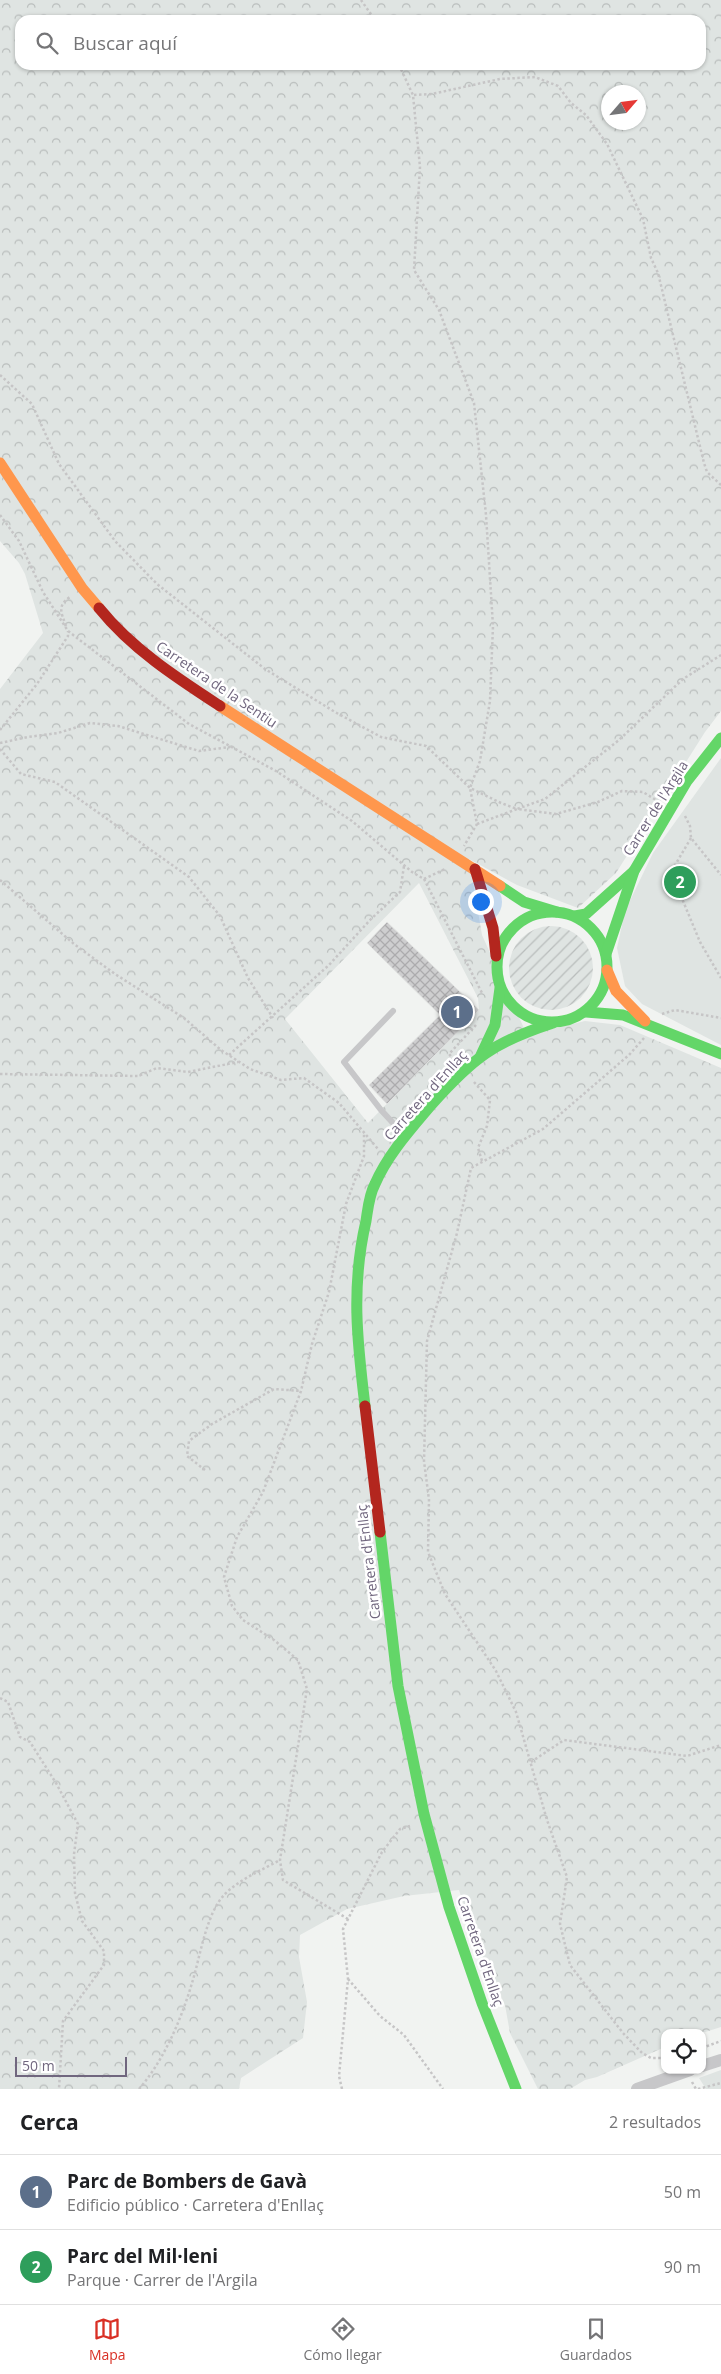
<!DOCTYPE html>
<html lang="es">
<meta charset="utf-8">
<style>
:root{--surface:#fff;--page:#f2f2f2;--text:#202124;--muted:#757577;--line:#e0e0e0;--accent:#d93025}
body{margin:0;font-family:"Open Sans",sans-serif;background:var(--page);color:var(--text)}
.controls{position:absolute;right:15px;bottom:15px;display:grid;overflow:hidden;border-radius:10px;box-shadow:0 1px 4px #0004}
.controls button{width:45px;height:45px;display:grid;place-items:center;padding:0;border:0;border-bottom:1px solid var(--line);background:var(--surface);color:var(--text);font:25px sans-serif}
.compass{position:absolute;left:601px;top:85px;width:45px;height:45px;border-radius:50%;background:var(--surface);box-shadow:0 1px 4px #0004;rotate:62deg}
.scale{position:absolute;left:15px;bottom:12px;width:112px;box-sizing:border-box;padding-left:5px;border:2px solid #70667e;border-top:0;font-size:14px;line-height:18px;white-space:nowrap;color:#70667e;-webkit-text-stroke:4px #fff;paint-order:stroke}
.you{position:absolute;left:480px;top:901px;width:18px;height:18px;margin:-12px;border:4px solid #fff;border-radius:50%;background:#1a73e8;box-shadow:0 0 0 8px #1a73e833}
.badge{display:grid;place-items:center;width:32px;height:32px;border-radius:50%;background:var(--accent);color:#fff;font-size:16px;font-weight:700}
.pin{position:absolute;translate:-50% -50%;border:2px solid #fff;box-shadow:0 1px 5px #0006}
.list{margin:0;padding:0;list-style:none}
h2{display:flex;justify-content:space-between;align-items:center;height:65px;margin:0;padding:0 20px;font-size:21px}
h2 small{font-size:16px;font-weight:400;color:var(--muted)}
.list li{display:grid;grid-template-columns:32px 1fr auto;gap:15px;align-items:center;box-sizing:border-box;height:75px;padding:0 20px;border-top:1px solid var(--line)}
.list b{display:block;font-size:19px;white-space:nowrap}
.list p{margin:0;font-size:16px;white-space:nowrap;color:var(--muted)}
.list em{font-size:16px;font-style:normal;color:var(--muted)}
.icon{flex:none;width:28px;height:28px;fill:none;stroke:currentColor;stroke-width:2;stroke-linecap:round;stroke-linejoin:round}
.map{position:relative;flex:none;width:721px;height:2089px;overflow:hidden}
.search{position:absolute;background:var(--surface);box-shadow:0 1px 4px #0004;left:15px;right:15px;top:15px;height:55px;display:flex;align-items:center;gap:12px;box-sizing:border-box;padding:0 18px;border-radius:15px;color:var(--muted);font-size:19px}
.sheet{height:215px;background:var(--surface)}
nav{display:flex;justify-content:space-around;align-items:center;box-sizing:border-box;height:70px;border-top:1px solid var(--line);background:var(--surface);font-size:14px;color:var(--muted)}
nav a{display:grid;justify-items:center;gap:2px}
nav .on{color:var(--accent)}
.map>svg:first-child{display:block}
</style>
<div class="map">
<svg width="721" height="2089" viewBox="0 0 721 2089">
<defs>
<pattern id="forest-crowns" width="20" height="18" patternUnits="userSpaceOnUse" patternTransform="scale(1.25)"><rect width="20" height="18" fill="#dfe4e2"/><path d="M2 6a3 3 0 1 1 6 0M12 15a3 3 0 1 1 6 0" fill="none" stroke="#b9bdbc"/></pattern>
<pattern id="garden-furrows" width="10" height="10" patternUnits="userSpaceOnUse" patternTransform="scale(1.25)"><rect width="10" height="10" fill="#dfe4e2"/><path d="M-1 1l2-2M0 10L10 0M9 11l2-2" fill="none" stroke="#b9bdbc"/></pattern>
<pattern id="building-cross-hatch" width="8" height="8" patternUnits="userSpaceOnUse" patternTransform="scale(1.25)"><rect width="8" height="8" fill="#cececf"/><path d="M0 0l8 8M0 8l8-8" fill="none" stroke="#acabad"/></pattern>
</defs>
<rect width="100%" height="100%" fill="#f1f3f1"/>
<path fill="url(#forest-crowns)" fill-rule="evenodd" d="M0 0H721V711L705 732 616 873 578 908 517 885 469 859 482 935 527 1035 585 1021 620 1025 721 1068V2027L702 2033H665V2047L597 2077 585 2080 570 2089H538L510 2033 505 2005 476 1943 459 1890 404 1896 347 1909 300 1935 299 1957 307 2002 303 2038 241 2078 239 2089H0V689L43 633 25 574 19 563 0 541ZM20 20H701V65H20ZM608 92H638V122H608ZM419 883 478 998 479 1010 368 1123 285 1019Z"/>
<g fill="#dfe4e2">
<path d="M721 758V1045L642 1004 625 986 617 948 625 911 653 853Z"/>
<path d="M721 2070V2089H706L699 2078Z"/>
</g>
<circle fill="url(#garden-furrows)" cx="551" cy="968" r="42"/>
<path fill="url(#building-cross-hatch)" stroke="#e1e2e1" d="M387 922 479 1010 387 1104 369 1085 440 1015 367 943Z"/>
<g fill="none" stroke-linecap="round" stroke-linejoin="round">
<g stroke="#c6c5c6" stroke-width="2.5" stroke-dasharray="2.5 2.5" stroke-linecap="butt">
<path d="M361 0 375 20"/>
<path d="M399 65 413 95 420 167 414 270 439 310 474 403 486 515 493 626 490 701 480 761 470 788 477 824 464 846"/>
<path d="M414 95 432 94 500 79 535 77 558 86 571 103 586 115 607 144 643 219 651 258 658 273 704 463 707 472 721 485"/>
<path d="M0 375 32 404 59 464 115 541 157 584 265 669 335 712 381 737 426 746 470 788 501 803 517 809 545 799 619 740 683 679 721 655"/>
<path d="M0 515 19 541 43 592 68 631 189 724 276 771 352 821 412 872 424 879"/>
<path d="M66 626C61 612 57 606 70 597"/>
<path d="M0 730 37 684 68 636V631"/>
<path d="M0 743 28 737 58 733 90 723 118 726 199 751 230 747"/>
<path d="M0 749 21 774 55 782 189 877 220 916 248 978 273 1018"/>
<path d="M685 816 690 826 691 838 721 875"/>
<path d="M477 824 517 809 556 814 598 802 622 791 643 792 656 800"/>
<path d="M691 838 671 872 700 942 721 978"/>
<path d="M424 879 445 869"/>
<path d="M424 879 482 993"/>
<path d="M0 880 74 944 115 974 184 1018 221 1050 250 1069 281 1080 304 1078 339 1103 378 1149"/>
<path d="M662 1014 675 1010 721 1018"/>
<path d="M644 1038 629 1055 543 1129 471 1168 457 1233 427 1341 424 1461 429 1500 428 1552 445 1594 496 1671 516 1712 547 1820 567 1877 560 1924 570 1965 623 2033 642 2053 651 2058H665"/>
<path d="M229 1055 329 965 371 919 400 892 404 866"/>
<path d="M454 1060 449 1054 476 1025"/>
<path d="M0 1074 138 1076 157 1068 188 1072 238 1062"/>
<path d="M474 1082 490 1100 487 1126 478 1148 482 1161"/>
<path d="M205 1470 187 1456 189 1441 212 1424 274 1389 301 1391"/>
<path d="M0 1698 8 1702 20 1737 30 1742 56 1783 78 1824 74 1854 75 1893 82 1921 104 1951V1965L63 2021 59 2089"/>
<path d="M531 1762 564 1740 687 1756 721 1745"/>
<path d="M348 1919 283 1880 280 1860 307 1689 298 1660 274 1640 243 1620 232 1606 224 1577 237 1537 263 1492 301 1391 312 1344 329 1292 346 1204 364 1156V1134"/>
<path d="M348 1979 380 2016 404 2035 443 2089"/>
<path d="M702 2048 721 2041"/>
<path d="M692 2082 696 2089"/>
<path d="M139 2089C164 2060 181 2020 192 1983 200 1958 206 1913 225 1894 240 1879 262 1870 280 1860"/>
<path d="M342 2089 339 2076 348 1979 343 1929 382 1852 400 1829 410 1826"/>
<path d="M698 2089 721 2083"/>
</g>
<path stroke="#c7c7c9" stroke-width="6" d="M393 1011 344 1062 381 1110 405 1136"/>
<g stroke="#c7c7c9" stroke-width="12">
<path d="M702 2066 721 2060"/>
<path d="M637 2089 690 2070"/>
</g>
<g stroke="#63d668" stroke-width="11">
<path d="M500 886 524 902 557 912"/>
<circle cx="552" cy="967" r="55"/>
<path d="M575 916 586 914 634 871"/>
<path d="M606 954 634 871 687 781 721 738"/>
<path d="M586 1012 623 1015 721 1054"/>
<path d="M481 1055 495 1025 500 988"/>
<path d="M365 1406C357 1340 351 1286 366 1221 368 1208 369 1195 375 1184 388 1154 411 1129 432 1104 473 1058 494 1042 553 1023"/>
<path d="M380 1532 398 1686 424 1814 449 1907 482 2003 516 2089"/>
</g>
<g stroke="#ff974d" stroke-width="11">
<path d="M0 463 82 588 99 608"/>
<path d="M220 706 500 886"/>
<path d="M607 970 616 991 645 1021"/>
</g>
<g stroke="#b3261e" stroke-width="11">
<path d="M99 608C132 649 177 678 220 706"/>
<path d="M475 869 493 928 496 956"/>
<path d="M365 1406 380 1532"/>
</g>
</g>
<g text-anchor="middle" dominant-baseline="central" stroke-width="5" stroke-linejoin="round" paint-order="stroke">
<g font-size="14" fill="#70667e" stroke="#fff">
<text transform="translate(217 684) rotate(34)">Carretera de la Sentiu</text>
<text transform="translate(655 808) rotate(-58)">Carrer de l'Argila</text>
<text transform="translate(425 1095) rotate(-48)">Carretera d'Enllaç</text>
<text transform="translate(368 1562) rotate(-97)">Carretera d'Enllaç</text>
<text transform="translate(481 1951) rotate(71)">Carretera d'Enllaç</text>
</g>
</g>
</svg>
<div class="controls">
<button><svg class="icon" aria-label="locate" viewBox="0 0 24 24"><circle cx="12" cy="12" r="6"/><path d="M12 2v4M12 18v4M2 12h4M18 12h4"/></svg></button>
</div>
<svg class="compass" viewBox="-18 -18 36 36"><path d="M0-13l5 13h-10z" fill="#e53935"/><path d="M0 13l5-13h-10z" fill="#757577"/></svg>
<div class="scale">50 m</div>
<div class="you"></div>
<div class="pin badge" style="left:457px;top:1012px;background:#5c6f8a">1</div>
<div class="pin badge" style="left:680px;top:882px;background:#2e9e5b">2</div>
<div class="search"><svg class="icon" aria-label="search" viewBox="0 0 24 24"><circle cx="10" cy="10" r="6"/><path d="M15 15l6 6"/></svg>Buscar aquí</div>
</div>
<section class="sheet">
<h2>Cerca<small>2 resultados</small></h2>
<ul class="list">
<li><span class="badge" style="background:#5c6f8a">1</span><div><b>Parc de Bombers de Gavà</b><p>Edificio público · Carretera d'Enllaç</p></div><em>50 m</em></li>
<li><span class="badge" style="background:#2e9e5b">2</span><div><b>Parc del Mil·leni</b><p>Parque · Carrer de l'Argila</p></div><em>90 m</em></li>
</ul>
</section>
<nav>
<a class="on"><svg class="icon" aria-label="map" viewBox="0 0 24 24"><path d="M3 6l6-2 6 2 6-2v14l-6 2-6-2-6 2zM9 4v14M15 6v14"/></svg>Mapa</a>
<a><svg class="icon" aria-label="directions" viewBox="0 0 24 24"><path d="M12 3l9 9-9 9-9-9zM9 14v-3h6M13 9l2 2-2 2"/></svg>Cómo llegar</a>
<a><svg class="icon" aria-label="saved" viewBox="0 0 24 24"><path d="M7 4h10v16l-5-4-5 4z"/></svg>Guardados</a>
</nav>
